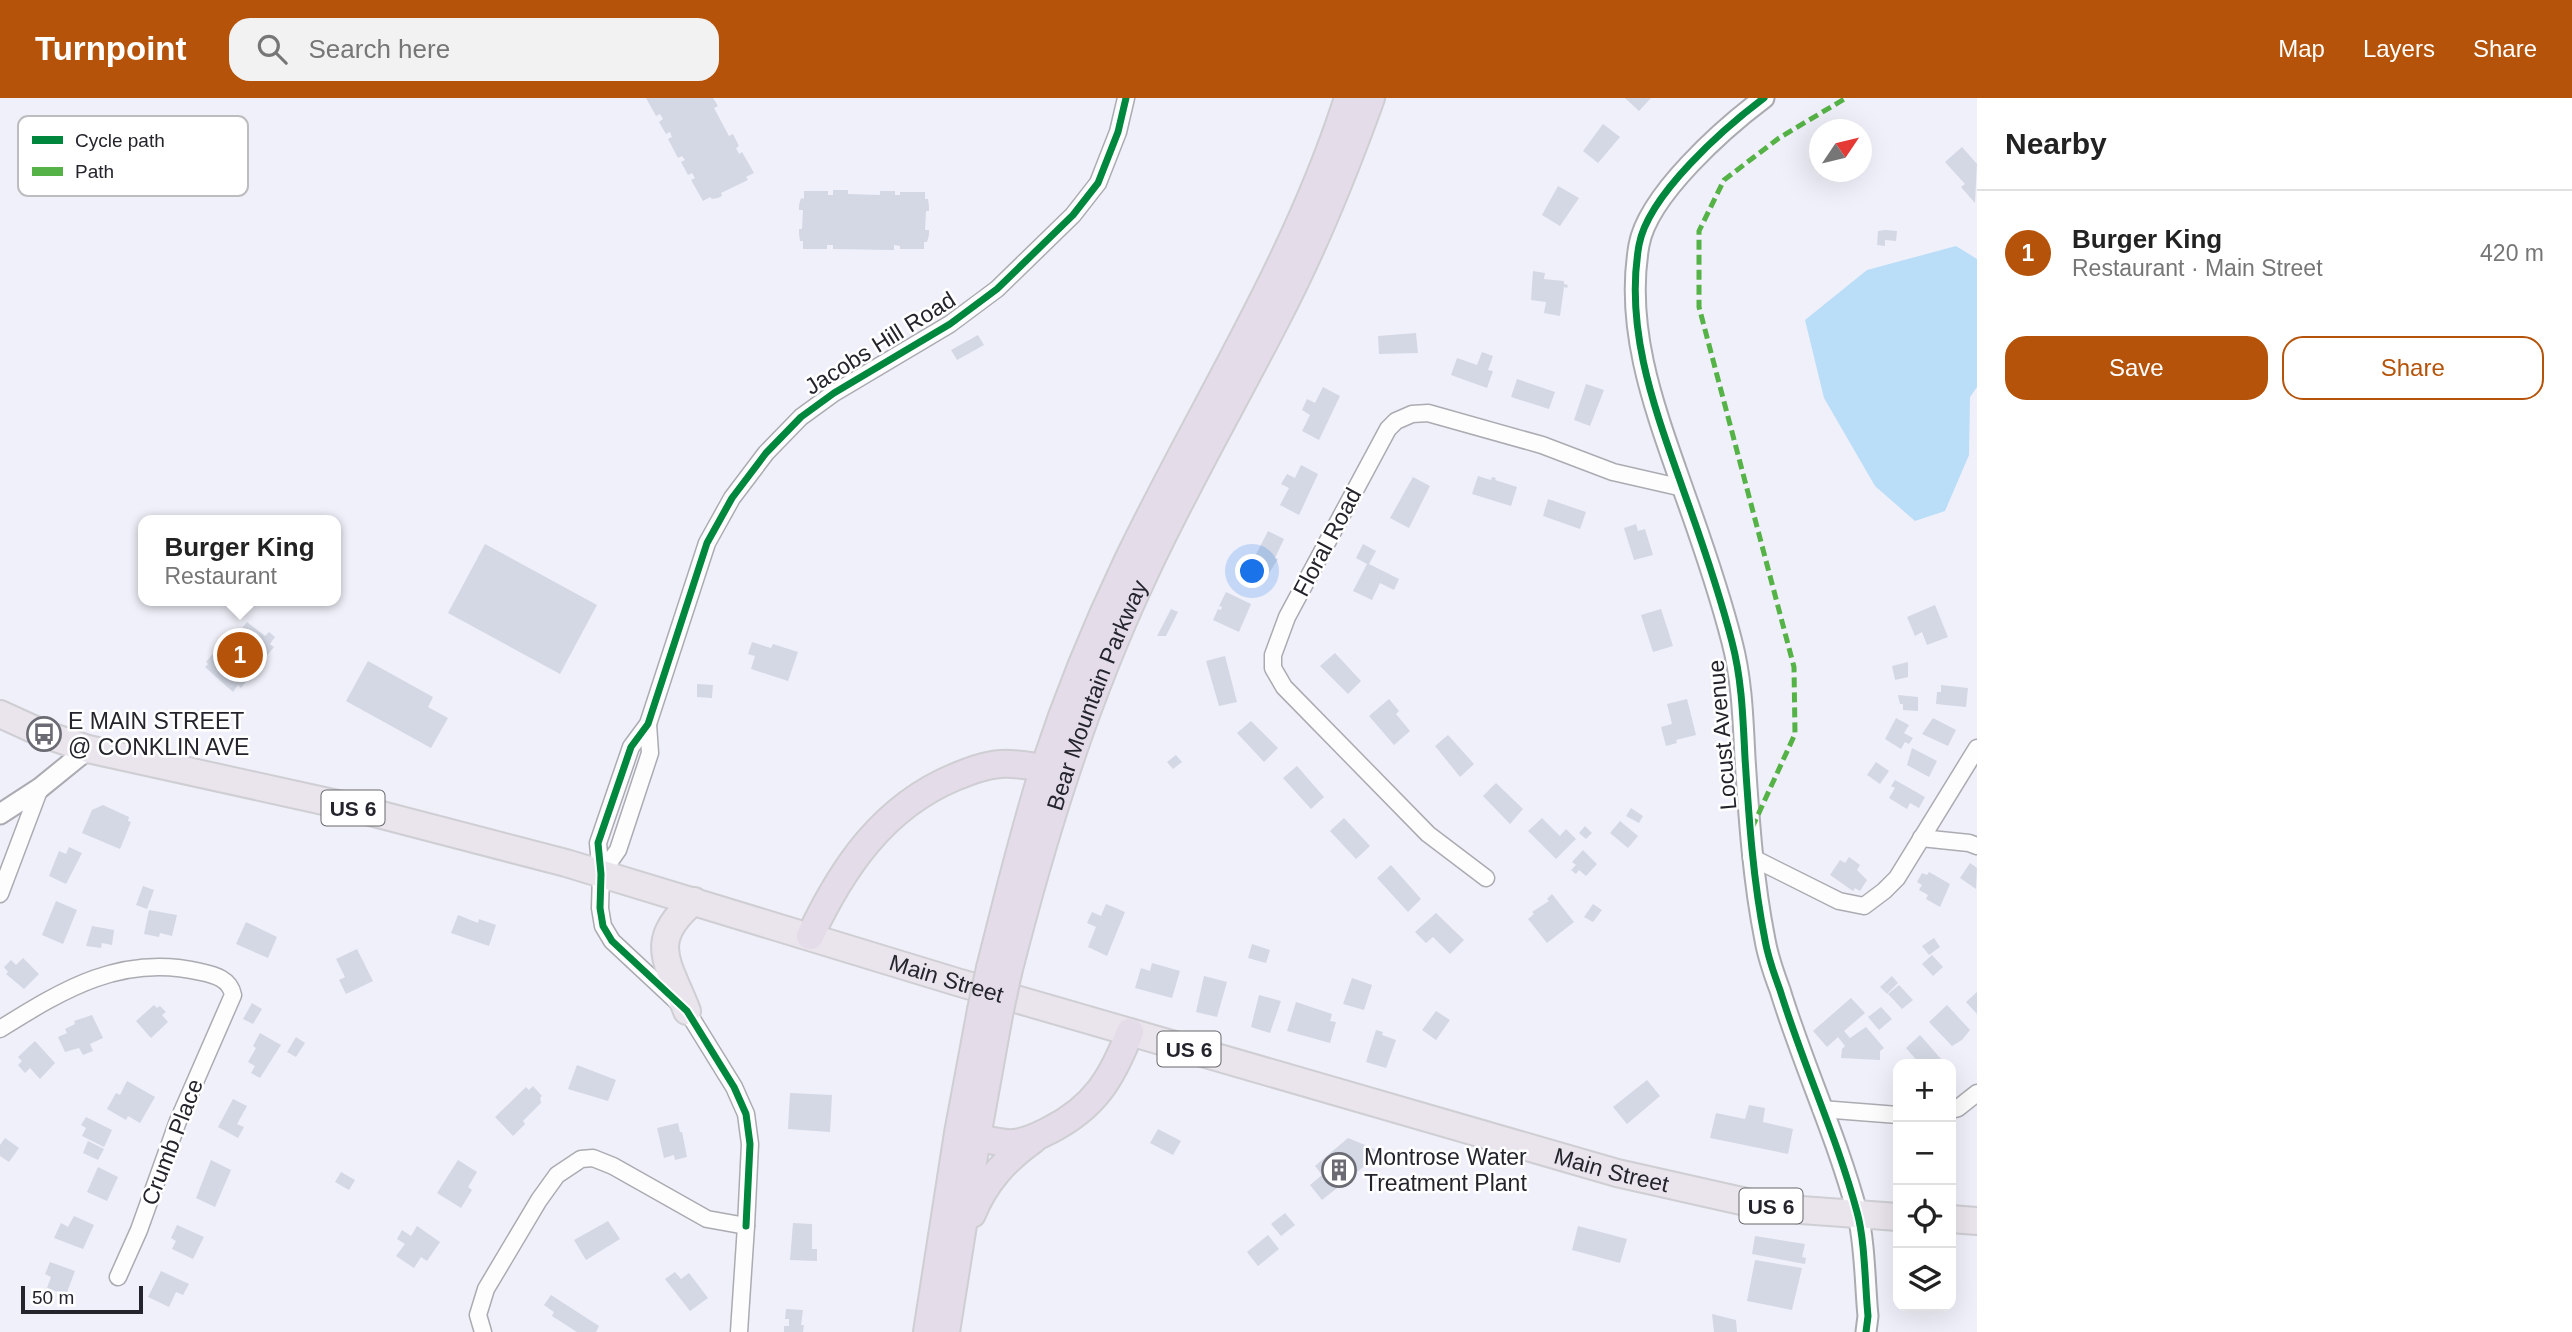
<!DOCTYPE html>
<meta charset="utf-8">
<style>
:root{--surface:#fff;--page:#f2f2f2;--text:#222;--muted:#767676;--line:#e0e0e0;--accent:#b45309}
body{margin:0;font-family:Arial,sans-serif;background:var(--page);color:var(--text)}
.controls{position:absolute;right:21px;bottom:21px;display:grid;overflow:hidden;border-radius:14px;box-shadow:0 7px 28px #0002}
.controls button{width:63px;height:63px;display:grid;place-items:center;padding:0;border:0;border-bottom:2px solid var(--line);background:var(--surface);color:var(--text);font:35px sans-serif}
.compass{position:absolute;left:1809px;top:21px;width:63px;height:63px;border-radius:50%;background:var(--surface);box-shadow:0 7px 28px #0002;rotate:55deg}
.scale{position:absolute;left:21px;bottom:18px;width:122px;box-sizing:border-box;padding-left:7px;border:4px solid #24242c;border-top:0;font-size:19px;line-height:24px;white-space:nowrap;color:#24242c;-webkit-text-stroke:5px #fff;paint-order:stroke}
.you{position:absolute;left:1253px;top:474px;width:24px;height:24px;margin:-18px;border:5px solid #fff;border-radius:50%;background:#1a73e8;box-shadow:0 0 0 10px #1a73e833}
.badge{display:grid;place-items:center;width:46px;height:46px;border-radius:50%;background:var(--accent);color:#fff;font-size:23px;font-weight:700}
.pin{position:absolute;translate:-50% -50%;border:4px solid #fff;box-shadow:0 2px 7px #0006}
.popup{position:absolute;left:138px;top:417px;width:203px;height:91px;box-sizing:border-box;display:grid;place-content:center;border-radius:14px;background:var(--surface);filter:drop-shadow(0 2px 5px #0005);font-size:23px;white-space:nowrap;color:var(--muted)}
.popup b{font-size:26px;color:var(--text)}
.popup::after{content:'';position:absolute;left:50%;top:100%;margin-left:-14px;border:14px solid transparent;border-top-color:var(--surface)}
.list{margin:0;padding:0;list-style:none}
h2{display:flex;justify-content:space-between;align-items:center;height:91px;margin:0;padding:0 28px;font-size:30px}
h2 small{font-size:23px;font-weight:400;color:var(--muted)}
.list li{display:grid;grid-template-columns:46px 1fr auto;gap:21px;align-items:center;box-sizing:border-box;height:126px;padding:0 28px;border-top:2px solid var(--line)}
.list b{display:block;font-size:26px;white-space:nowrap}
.list p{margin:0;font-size:23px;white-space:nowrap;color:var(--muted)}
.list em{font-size:23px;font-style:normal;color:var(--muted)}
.actions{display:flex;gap:14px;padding:21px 28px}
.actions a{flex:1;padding:16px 0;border:2px solid var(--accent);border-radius:21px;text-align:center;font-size:24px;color:var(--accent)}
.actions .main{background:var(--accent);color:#fff}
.icon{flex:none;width:38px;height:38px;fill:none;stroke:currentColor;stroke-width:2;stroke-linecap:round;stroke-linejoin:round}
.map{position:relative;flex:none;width:1977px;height:1234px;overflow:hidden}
header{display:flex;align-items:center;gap:42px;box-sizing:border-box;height:98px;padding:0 35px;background:var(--accent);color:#fff}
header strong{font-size:33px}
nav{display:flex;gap:38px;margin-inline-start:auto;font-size:24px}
.search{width:490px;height:63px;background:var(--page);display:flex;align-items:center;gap:18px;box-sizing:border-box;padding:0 24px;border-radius:21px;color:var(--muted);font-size:26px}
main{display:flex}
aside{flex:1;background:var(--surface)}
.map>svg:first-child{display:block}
</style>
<header>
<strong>Turnpoint</strong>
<div class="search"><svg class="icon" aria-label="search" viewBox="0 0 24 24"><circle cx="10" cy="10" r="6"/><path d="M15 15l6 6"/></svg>Search here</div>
<nav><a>Map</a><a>Layers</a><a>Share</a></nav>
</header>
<main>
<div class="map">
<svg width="1977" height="1234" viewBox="0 0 1977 1234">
<rect width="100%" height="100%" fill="#f0f0fa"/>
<path fill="#badef8" d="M1956 148 1977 161V289L1970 299 1969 357 1945 413 1915 423 1875 388 1824 300 1805 222 1867 172Z"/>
<g fill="#d3d8e4">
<path d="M646 0H713L718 8 714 10 729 38 733 36 739 48 736 50 739 56 742 54 754 75 746 79 748 82 721 95 722 98 718 100 712 101 710 99 703 103 691 82 695 80 692 75 688 77 681 64 685 62 682 58 678 60 668 41 672 39 670 34 666 36 659 24 663 21 660 16 656 18Z"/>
<path d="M1625 0H1651L1639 13Z"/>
<path d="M1603 26 1620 39 1598 65 1583 53Z"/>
<path d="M1962 49 1977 66 1975 105 1961 89 1965 86 1945 64Z"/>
<path d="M1558 88 1579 100 1560 128 1542 117Z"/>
<path d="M833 92H848V96L880 97V93H895V97H900V94H925V101H928L929 108V113H926L925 132H929V137L927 144H924V151H900V148L894 147V152L833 151V147H827V151H803V143H800L799 136V131H802L803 112H799V107L801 100 804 101V93H828V97H833Z"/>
<path d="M1886 132 1897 133 1896 143 1885 142V148L1877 147 1878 133Z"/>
<path d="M1533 173 1545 175 1544 181 1564 183V186L1568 187 1567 190 1564 189 1560 218 1544 215 1546 204 1531 202Z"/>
<path d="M1416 235 1418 255 1379 256 1378 238Z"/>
<path d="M978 237 984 247 957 262 951 252Z"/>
<path d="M1482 254 1493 258 1488 272 1493 273 1487 290 1451 277 1457 260 1477 267Z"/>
<path d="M1517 281 1555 294 1549 311 1511 299Z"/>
<path d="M1586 286 1604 292 1590 328 1574 322Z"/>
<path d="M1323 289 1340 298 1319 342 1302 333 1310 317 1302 312 1307 301 1315 305Z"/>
<path d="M1301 367 1318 376 1299 417 1280 407 1289 390 1281 386 1287 376 1295 380Z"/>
<path d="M1478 378 1491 382 1492 379 1496 380 1495 382 1517 389 1511 408 1472 396Z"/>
<path d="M1413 379 1430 388 1409 430 1390 420Z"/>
<path d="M1548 401 1586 414 1580 431 1543 418Z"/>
<path d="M1636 426 1638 433 1645 431 1653 457 1634 462 1624 430Z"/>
<path d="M1268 433 1284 441 1275 460 1278 461 1269 475 1251 466Z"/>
<path d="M485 446 597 507 560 576 448 515Z"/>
<path d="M1363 446 1376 453 1369 466 1399 481 1394 492 1380 485 1372 502 1353 493 1367 466 1356 460Z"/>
<path d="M1226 494 1251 506 1239 534 1213 522 1218 511 1221 512 1222 509 1219 508Z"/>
<path d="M1935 507 1948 539 1927 547 1922 534 1915 538 1907 519Z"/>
<path d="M1171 511 1178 514 1166 538H1157Z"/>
<path d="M1661 511 1673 548 1653 554 1641 517Z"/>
<path d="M247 524 265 538 269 534 275 539 270 546 274 549 241 590 238 587 233 594 205 569 208 566 206 564 225 541 231 544Z"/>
<path d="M752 544 771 550 773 546 798 554 788 583 751 571 755 558 748 556Z"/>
<path d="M1335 555 1361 583 1348 596 1320 568Z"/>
<path d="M1225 558 1237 604 1219 608 1206 563Z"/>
<path d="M368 563 433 599 428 609 448 620 431 650 346 603Z"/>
<path d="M1908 564V579L1895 582 1892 568Z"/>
<path d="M697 586 713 587 712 600 697 599Z"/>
<path d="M1941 587 1968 590 1966 609 1936 606 1937 594H1941Z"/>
<path d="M1898 597 1918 599V613L1903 612V606H1900Z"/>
<path d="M1389 601 1399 613 1396 616 1410 633 1394 647 1369 618Z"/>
<path d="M1687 601 1696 637 1676 642 1677 645 1666 648 1661 629 1672 626 1667 606Z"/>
<path d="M1896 620 1909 627 1904 635 1913 640 1909 646 1905 644 1901 651 1885 641Z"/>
<path d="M1933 620 1956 632 1948 648 1922 636Z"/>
<path d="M1251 623 1278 650 1264 664 1237 635Z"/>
<path d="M1448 637 1474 666 1460 679 1435 648Z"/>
<path d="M1912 650 1937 663 1929 679 1907 667Z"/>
<path d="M1176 657 1182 664 1173 671 1167 664Z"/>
<path d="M1876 664 1889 673 1880 686 1867 677Z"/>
<path d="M1297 668 1324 699 1311 711 1283 680Z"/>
<path d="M1895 682 1925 699 1919 710 1910 705 1907 711 1889 700 1895 690 1891 688Z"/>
<path d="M1496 685 1523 711 1510 726 1483 698Z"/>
<path d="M103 707 129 719 128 723 131 724 120 751 82 735 92 712Z"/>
<path d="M1631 710 1643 718 1639 725 1626 718Z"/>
<path d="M1344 720 1370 748 1356 761 1330 733Z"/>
<path d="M1542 720 1560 738 1566 731 1576 741 1556 761 1528 733Z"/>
<path d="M1620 723 1638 738 1628 750 1610 735Z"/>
<path d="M1585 728 1592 735 1586 741 1579 735Z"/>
<path d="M69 749 82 755 66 786 49 778 59 753 66 756Z"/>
<path d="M1583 752 1597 766 1586 778 1579 772 1576 776 1571 772 1576 767 1572 764Z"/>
<path d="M1849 759 1860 767 1857 772 1867 782 1860 793 1855 790 1853 793 1830 777 1840 762 1845 765Z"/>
<path d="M1970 765 1977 770 1976 791 1960 780Z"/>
<path d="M1391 767 1421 801 1408 814 1377 780Z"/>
<path d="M1929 774 1950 786 1940 809 1926 801 1928 797 1919 792 1922 787 1917 784 1922 775 1927 777Z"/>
<path d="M143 788 154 792 147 811 136 807Z"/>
<path d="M1552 796 1574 824 1547 845 1528 821 1534 816 1532 814 1549 803 1547 801Z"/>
<path d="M56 803 77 812 63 846 42 837Z"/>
<path d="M1106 806 1125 814 1107 858 1088 849 1096 829 1087 825 1092 814 1101 818Z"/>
<path d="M1593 806 1602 812 1593 824 1584 819Z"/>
<path d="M149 812 177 817 172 838 160 835 159 839 144 836Z"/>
<path d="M1436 815 1464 842 1450 856 1433 839 1426 845 1415 834Z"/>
<path d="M458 817 478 825 479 821 496 827 489 848 451 835Z"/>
<path d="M246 824 277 839 268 860 236 846Z"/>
<path d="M92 828 114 832 112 847 102 845 101 850 86 848Z"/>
<path d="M1934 840 1940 849 1929 857 1922 848Z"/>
<path d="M1252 846 1270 852 1266 865 1248 860Z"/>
<path d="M357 851 373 883 346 896 339 882 345 879 336 861Z"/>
<path d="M1932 857 1943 869 1933 878 1922 866Z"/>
<path d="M23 860 39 876 24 891 6 876 8 874 4 869 11 862 16 867Z"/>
<path d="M1152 865 1180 873 1172 900 1135 890 1141 870 1150 873Z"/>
<path d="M1204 878 1227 884 1217 919 1196 914Z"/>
<path d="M1892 878 1898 885 1887 896 1880 889Z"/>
<path d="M1352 880 1372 887 1364 912 1343 906Z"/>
<path d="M1899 887 1913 902 1902 911 1888 896Z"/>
<path d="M1977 894V916L1966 904Z"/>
<path d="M1259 897 1281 903 1270 935 1251 929Z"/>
<path d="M1851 900 1865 915 1844 933 1850 940 1866 929 1884 950 1880 953V962L1841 960 1842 951 1845 948 1838 939 1827 949 1813 933Z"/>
<path d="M1296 904 1332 916 1330 923 1336 924 1330 945 1287 933Z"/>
<path d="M252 905 262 911 253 926 243 921Z"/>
<path d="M154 907 157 910 160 908 166 914 162 917 168 924 151 940 136 923Z"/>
<path d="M1947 907 1970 932 1962 942 1952 948 1929 924Z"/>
<path d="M1881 909 1892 921 1879 932 1868 919Z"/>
<path d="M1436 913 1450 922 1436 942 1422 932Z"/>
<path d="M92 917 103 940 90 946 93 953 83 957 79 950 65 954 58 939 67 935 65 931 75 926 74 923Z"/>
<path d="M1376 932 1383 934 1382 937 1396 942 1386 970 1366 964Z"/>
<path d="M260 935 281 947 260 980 251 975 255 968 248 964 256 950 253 948Z"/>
<path d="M1920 937 1941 961 1934 966H1920L1906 950Z"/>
<path d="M296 939 305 945 296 959 287 954Z"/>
<path d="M35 943 55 965 40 981 30 970 25 975 18 967 22 963 18 959Z"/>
<path d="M577 967 616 982 608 1003 568 991Z"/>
<path d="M1647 982 1660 998 1627 1026 1613 1009Z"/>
<path d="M127 983 155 999 140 1025 128 1018 126 1022 107 1011 116 995 120 997Z"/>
<path d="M533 988 542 998 540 1000 541 1005 523 1023 525 1026 513 1038 495 1019 526 989 529 992Z"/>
<path d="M790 995 832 997 830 1034 788 1031Z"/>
<path d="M233 1001 247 1008 237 1026 244 1029 238 1040 218 1029Z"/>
<path d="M1749 1007 1765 1010 1763 1024 1793 1031 1788 1056 1710 1040 1716 1015 1745 1021Z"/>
<path d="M86 1019 112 1032 104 1049 82 1038 86 1030 81 1027Z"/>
<path d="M678 1025 680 1034H682L687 1059 675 1062 674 1057 664 1060 657 1030Z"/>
<path d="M1158 1031 1181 1043 1173 1057 1150 1045Z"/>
<path d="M5 1040 19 1050 9 1064 0 1058V1047Z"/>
<path d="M1348 1040 1382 1054 1322 1102 1310 1087 1322 1077 1315 1068Z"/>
<path d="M88 1043 104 1051 98 1062 83 1055Z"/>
<path d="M211 1062 231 1072 215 1109 196 1100Z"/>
<path d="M458 1062 477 1074 468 1089 472 1092 461 1110 437 1095Z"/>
<path d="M98 1069 118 1079 107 1103 87 1094Z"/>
<path d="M341 1074 355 1082 349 1092 335 1084Z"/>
<path d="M1285 1115 1295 1127 1281 1138 1271 1126Z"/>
<path d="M74 1118 94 1127 83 1151 54 1140 61 1125 68 1129Z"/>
<path d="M608 1123 620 1141 586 1162 574 1142Z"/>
<path d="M793 1125 812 1126V1151H817V1163L790 1162Z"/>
<path d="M177 1127 204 1139 193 1161 172 1151 176 1143 171 1140Z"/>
<path d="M417 1128 440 1144 427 1163 421 1159 414 1170 396 1158 405 1146 397 1141 402 1132 411 1138Z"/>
<path d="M1578 1128 1627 1141 1620 1165 1572 1152Z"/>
<path d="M1268 1137 1279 1151 1258 1168 1247 1154Z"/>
<path d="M1755 1138 1805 1146 1802 1159 1806 1160 1805 1166 1752 1156Z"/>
<path d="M1755 1162 1802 1170 1792 1212 1747 1203Z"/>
<path d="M50 1164 75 1173 66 1197 47 1190 51 1179 45 1176Z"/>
<path d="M161 1173 189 1186 183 1197 176 1194 169 1209 148 1199Z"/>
<path d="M675 1174 681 1181 689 1175 708 1200 690 1213 665 1181Z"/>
<path d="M551 1197 599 1228 596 1234H577L552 1218 554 1214 544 1207Z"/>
<path d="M786 1211 803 1212 801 1227H804L803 1234H784V1228H789V1221H785Z"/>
<path d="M1712 1216 1736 1222 1737 1234H1714Z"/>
</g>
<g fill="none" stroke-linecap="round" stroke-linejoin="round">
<g stroke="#ababb2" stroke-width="19">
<g id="minor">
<path d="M1921 740 1969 745 1977 748"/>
<path d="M1751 759 1839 803 1864 808 1884 793 1897 780 1977 650"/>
<path d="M601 776 618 752 650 655 648 626"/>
<path d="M1486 780 1428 736 1284 589 1273 570V557L1287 519 1388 331 1396 323 1412 316 1428 315 1542 347 1613 374 1683 390"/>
<path d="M0 796 40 690"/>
<path d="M0 931C64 891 123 855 201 874 215 877 230 881 233 897L178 1023 139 1132 118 1179"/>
<path d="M1821 1011 1898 1017"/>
<path d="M1951 1012 1958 1010 1977 995"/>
<path d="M746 1128 750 1046 746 1016 734 989 687 913 612 843 603 828 600 810 601 776 598 745 631 649 648 626 707 445 732 400 766 355 801 319 834 295 950 226 997 191 1073 117 1098 85 1118 34 1126 0"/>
<path d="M483 1234 478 1217 486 1191 539 1102 557 1077 581 1061 593 1060 613 1068 707 1121 746 1128 739 1234"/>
</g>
</g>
<g stroke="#ababb2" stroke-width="23">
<g id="tertiary">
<path d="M1764 0C1724 30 1648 97 1639 147 1624 233 1656 314 1684 394 1702 444 1719 493 1732 544 1742 582 1743 621 1745 660 1749 721 1753 782 1765 842 1768 859 1774 876 1780 892 1803 967 1837 1039 1857 1114 1865 1142 1865 1188 1868 1218L1866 1234"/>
<path d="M0 716 40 690 88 651"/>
</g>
</g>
<g stroke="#ceced3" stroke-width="30">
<g id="primary">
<path id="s1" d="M0 616 44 636 88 651 351 709 566 765 957 884 1617 1075 1746 1104 1801 1112 1898 1119"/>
<path d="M687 913C668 864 646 843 694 803"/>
<path d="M1951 1121 1977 1123"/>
</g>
</g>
<g stroke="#ceced3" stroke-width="30">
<g id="trunk">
<path d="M810 838C842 770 883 709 955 679 970 673 985 667 1001 666 1016 665 1030 668 1044 670"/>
<path d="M990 870C1007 803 1023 736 1044 670 1067 600 1095 531 1127 464 1201 310 1296 164 1348 0"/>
<path id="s2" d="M1008 875C1043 738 1083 607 1143 479 1184 390 1233 306 1277 220 1314 149 1344 75 1371 0"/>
<path d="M977 1039C989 1042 1002 1046 1014 1045 1027 1044 1038 1038 1050 1032 1095 1009 1112 980 1130 934"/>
<path d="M972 1116C985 1084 1005 1062 1033 1042"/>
<path d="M927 1234 958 1035 981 912"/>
<path d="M946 1234 977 1039 999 917"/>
</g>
</g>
<use href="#minor" stroke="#fdfdfe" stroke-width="16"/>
<use href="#tertiary" stroke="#fdfdfe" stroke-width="19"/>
<use href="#primary" stroke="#eae4ed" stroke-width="26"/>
<use href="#trunk" stroke="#e4dce8" stroke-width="26"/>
<g stroke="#ceced3" stroke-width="30" stroke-linecap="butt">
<g id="trunk-bridge">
<path d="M981 912 990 870"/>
<path d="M999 917 1008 875"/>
</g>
</g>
<use href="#trunk-bridge" stroke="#e4dce8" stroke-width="26"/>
<path stroke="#55b246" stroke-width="5" stroke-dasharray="10 5" stroke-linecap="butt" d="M1752 730 1795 636 1794 569 1699 209V133L1724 82 1779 40 1846 0"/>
<g stroke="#fff" stroke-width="11">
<g id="cycleway">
<path d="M1764 0C1724 30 1648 97 1639 147 1624 233 1656 314 1684 394 1702 444 1719 493 1732 544 1742 582 1743 621 1745 660 1749 721 1753 782 1765 842 1768 859 1774 876 1780 892 1803 967 1837 1039 1857 1114 1865 1142 1865 1188 1868 1218L1866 1234"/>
<path d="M746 1128 750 1046 746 1016 734 989 687 913 612 843 603 828 600 810 601 776 598 745 631 649 648 626 707 445 732 400 766 355 801 319 834 295 950 226 997 191 1073 117 1098 85 1118 34 1126 0"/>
</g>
</g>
<use href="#cycleway" stroke="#00873e" stroke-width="7"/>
</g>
<defs>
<g id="bus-ring" transform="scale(1.75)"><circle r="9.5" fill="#fff" stroke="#6b6b74" stroke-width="1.5"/><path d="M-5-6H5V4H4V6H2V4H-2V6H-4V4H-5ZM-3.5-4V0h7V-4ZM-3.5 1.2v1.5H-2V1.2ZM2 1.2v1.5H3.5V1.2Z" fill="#6b6b74"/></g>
<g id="building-ring" transform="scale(1.75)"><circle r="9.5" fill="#fff" stroke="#6b6b74" stroke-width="1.5"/><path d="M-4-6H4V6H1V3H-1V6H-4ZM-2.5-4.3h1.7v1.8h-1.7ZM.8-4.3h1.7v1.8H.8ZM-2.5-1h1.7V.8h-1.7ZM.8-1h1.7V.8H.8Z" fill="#6b6b74"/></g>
</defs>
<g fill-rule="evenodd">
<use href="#bus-ring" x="44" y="636"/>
<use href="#building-ring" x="1339" y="1072"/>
</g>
<g text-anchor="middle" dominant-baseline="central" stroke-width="5" stroke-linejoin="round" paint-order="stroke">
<g fill="#fff" stroke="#66666b" stroke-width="2">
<rect x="321.5" y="692.5" width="63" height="35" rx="5"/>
<rect x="1157.5" y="933.5" width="63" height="35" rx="5"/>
<rect x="1739.5" y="1090.5" width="63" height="35" rx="5"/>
</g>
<g font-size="21" font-weight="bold" fill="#24242c">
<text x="353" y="710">US 6</text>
<text x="1189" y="951">US 6</text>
<text x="1771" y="1108">US 6</text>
</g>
<g font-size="23" fill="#24242c" stroke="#fff">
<text transform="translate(880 245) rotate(-32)">Jacobs Hill Road</text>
<text transform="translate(1327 444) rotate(-62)">Floral Road</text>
<text stroke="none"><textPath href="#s2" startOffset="292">Bear Mountain Parkway</textPath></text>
<text transform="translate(1722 637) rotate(-95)">Locust Avenue</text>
<text stroke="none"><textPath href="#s1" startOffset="984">Main Street</textPath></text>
<text transform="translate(172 1044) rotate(-69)">Crumb Place</text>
<text stroke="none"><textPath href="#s1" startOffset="1676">Main Street</textPath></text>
</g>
<g font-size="23" fill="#24242c" stroke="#fff" text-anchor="start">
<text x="68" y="623">E MAIN STREET<tspan x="68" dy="26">@ CONKLIN AVE</tspan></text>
<text x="1364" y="1059">Montrose Water<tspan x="1364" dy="26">Treatment Plant</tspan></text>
</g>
</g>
<rect x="18" y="18" width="230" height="80" rx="10" fill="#fff" stroke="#bdbdc0" stroke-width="2"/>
<rect x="32" y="38" width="31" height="8" fill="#00873e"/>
<rect x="32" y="69" width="31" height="9" fill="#55b246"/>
<g font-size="19" fill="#24242c">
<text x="75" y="49">Cycle path</text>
<text x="75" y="80">Path</text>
</g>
</svg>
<div class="controls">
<button>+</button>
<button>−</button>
<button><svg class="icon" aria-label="locate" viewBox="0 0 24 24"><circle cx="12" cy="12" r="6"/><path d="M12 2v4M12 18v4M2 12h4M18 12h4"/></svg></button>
<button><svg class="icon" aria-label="layers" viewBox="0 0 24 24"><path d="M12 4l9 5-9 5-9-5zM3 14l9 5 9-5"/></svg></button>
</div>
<svg class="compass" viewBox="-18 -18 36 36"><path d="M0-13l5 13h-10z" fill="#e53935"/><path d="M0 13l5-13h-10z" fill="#767676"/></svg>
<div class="scale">50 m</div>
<div class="you"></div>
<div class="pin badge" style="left:240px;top:557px">1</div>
<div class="popup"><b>Burger King</b>Restaurant</div>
</div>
<aside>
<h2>Nearby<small></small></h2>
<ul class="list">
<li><span class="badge">1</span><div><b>Burger King</b><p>Restaurant · Main Street</p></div><em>420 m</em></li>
</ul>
<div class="actions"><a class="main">Save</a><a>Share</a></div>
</aside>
</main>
